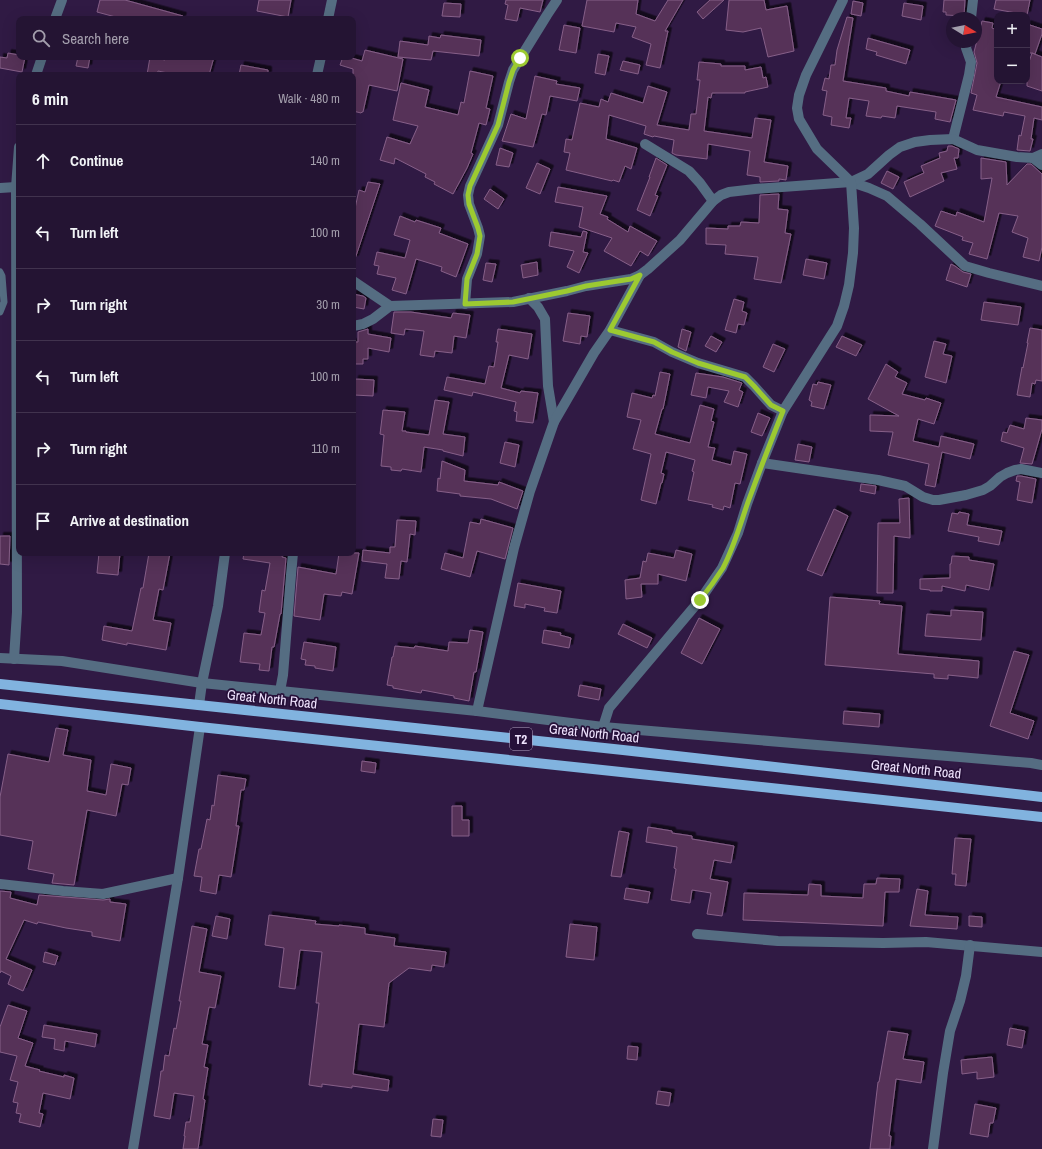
<!DOCTYPE html>
<meta charset="utf-8">
<style>
:root{--surface:#241433;--page:#2c1d3b;--text:#f1f3f6;--muted:#a39eac;--line:#41334e}
body{margin:0;font-family:"Archivo Narrow",sans-serif;background:var(--page);color:var(--text)}
.controls{position:absolute;right:12px;top:12px;display:grid;overflow:hidden;border-radius:8px;box-shadow:0 4px 16px #0002}
.controls button{width:36px;height:36px;display:grid;place-items:center;padding:0;border:0;border-bottom:1px solid var(--line);background:var(--surface);color:var(--text);font:20px sans-serif}
.compass{position:absolute;left:946px;top:12px;width:36px;height:36px;border-radius:50%;background:var(--surface);box-shadow:0 4px 16px #0002;rotate:100deg}
.stop{position:absolute;width:12px;height:12px;margin:-9px;border:3px solid #9cca31;border-radius:50%;background:#fff}
.stop.end{background:#9cca31;border-color:#fff;box-shadow:0 1px 4px #0008}
.list{margin:0;padding:0;list-style:none}
h2{display:flex;justify-content:space-between;align-items:center;height:52px;margin:0;padding:0 16px;font-size:17px}
h2 small{font-size:13px;font-weight:400;color:var(--muted)}
.list li{display:grid;grid-template-columns:26px 1fr auto;gap:12px;align-items:center;box-sizing:border-box;height:72px;padding:0 16px;border-top:1px solid var(--line)}
.list b{display:block;font-size:15px;white-space:nowrap}
.list em{font-size:13px;font-style:normal;color:var(--muted)}
.icon{flex:none;width:22px;height:22px;fill:none;stroke:currentColor;stroke-width:2;stroke-linecap:round;stroke-linejoin:round}
.map{position:relative;flex:none;width:1042px;height:1149px;overflow:hidden}
.search{position:absolute;background:var(--surface);box-shadow:0 4px 16px #0002;left:16px;top:16px;width:340px;height:44px;display:flex;align-items:center;gap:10px;box-sizing:border-box;padding:0 14px;border-radius:8px;color:var(--muted);font-size:15px}
.panel{position:absolute;background:var(--surface);box-shadow:0 4px 16px #0002;left:16px;top:72px;width:340px;height:484px;border-radius:8px}
.map>svg:first-child{display:block}
</style>
<div class="map">
<svg width="1042" height="1149" viewBox="0 0 1042 1149">
<defs>
<filter id="shadow"><feDropShadow dx="3.5" dy="-3.5" stdDeviation="0" flood-color="#0009"/></filter>
</defs>
<rect width="100%" height="100%" fill="#301a44"/>
<g fill="#573359" stroke="#865f88" filter="url(#shadow)">
<path d="M100 0H125L183 16 182 19H123L97 12Z"/>
<path d="M259 0H291L288 17 257 11Z"/>
<path d="M506 0H543L540 12 520 8 517 21 505 19 508 5 505 4Z"/>
<path d="M587 0H638L636 14 655 21 668 0H683L665 31H668L660 68 646 65 651 44 632 37 636 27 616 23 614 32 582 26Z"/>
<path d="M710 0H724L703 19 697 12Z"/>
<path d="M729 0H764L766 10 787 6 794 51 768 57 761 28 743 32 726 30Z"/>
<path d="M944 0H965L964 16 946 15V12H943Z"/>
<path d="M996 0H1030L1027 15 994 9Z"/>
<path d="M853 1 863 3 861 16 851 14Z"/>
<path d="M444 3 461 4 460 17 442 16Z"/>
<path d="M904 3 923 6 921 20 902 16Z"/>
<path d="M847 17 853 18 843 81 886 88V91L909 96 910 92 956 100 950 122 935 119 936 112 897 106 895 118 882 116 881 118 866 116 869 101 849 98 846 118H851L849 128 831 125 832 117 823 115 827 91 822 90 825 78 829 79 831 65H835L837 50Z"/>
<path d="M982 21 993 23 992 28 997 30V81H1001L996 97 1042 107V120L1034 118 1031 139H1033L1030 151 1017 150 1019 135 1021 136 1025 116 1004 112 1003 116 973 110 977 95 971 93 977 63 974 52Z"/>
<path d="M1027 24 1042 29V34L1035 54 1032 53 1042 57V91L1027 86V68L1032 53H1027Z"/>
<path d="M564 25 580 28 576 53 559 50Z"/>
<path d="M441 35 481 40 479 56 433 51 431 60 398 57 400 41 428 45 429 36 440 38Z"/>
<path d="M868 38 910 50 906 64 876 55 877 52 866 49Z"/>
<path d="M365 50 403 59 397 91 369 85 363 112H362L361 113 353 111V69L340 65 343 57H348L362 61Z"/>
<path d="M8 53 19 55V57H25L22 72 0 68V57L7 58Z"/>
<path d="M598 54 609 56 605 75 595 73Z"/>
<path d="M78 57H90L88 68 76 66Z"/>
<path d="M150 57 165 60 166 57H214L209 75H177L158 71 157 75H147Z"/>
<path d="M623 61 640 65 638 74 620 70Z"/>
<path d="M699 62 721 64V66H745V70L761 67 763 78 766 77 768 87 745 92V93H712L711 98 708 97 704 131 752 138 755 118 771 120 764 162 788 166 786 180 779 179V181L760 182V177L747 175 750 151 708 144 707 159 676 155 672 153 674 140 654 136 653 137 644 134 646 126 609 115 606 139 637 148 631 169 625 166 619 182 613 180 612 181 566 170 570 153 564 152 566 139 572 140 580 103 599 107 601 99 608 102 611 93 643 103 648 86 667 92 657 125 689 130 691 114H696L700 80H697Z"/>
<path d="M241 65 268 70V75H239Z"/>
<path d="M470 71 493 76 486 108 490 109 486 125 479 123 471 153 473 154 467 168 453 194 434 184 435 182 425 177 426 174 395 158 394 164 380 160 387 137 410 144 418 126 393 120 401 83 429 90 425 107 458 115 461 102 464 103Z"/>
<path d="M535 76 557 81 556 84 580 88 577 101 550 96 546 115 542 114 533 147 502 141 511 114 526 119Z"/>
<path d="M948 146H952L959 149 958 158H954L957 169 941 173 944 181 910 197 904 182 924 173 921 166 940 158 939 153 947 151Z"/>
<path d="M500 148 513 153 509 167 496 165Z"/>
<path d="M656 158 667 165 655 195 658 196 650 216 637 210 650 177H649Z"/>
<path d="M981 158 1006 162 1007 185 1027 164H1031L1042 174V247L1039 261 1023 257 1028 238 1012 232 1018 216 999 213 987 259 969 254 973 243 962 240 963 237 935 226 941 211 956 216 957 212 984 222 992 178 981 179Z"/>
<path d="M537 163 550 169 540 194 526 188Z"/>
<path d="M887 171 899 177 893 189 881 183Z"/>
<path d="M368 182 380 184 355 259H353V212L354 213 359 190 365 192Z"/>
<path d="M558 187 607 196 600 214 608 217 607 219 628 232 630 226 657 241 648 256 640 251 631 266 604 251 612 238 579 227 583 207 555 202Z"/>
<path d="M490 189 504 199 498 209 484 199Z"/>
<path d="M779 194 778 209 788 210 785 233 791 234 781 283 754 279 758 257 725 254 726 245 706 244V228L728 229V226H740L741 222 759 223 760 195Z"/>
<path d="M400 216 415 222 416 220 441 228 439 233 468 244 456 277 441 271 442 267 416 259 406 294 392 290 396 278 377 274 379 266 374 265 377 252 405 258 410 240 394 235Z"/>
<path d="M583 231 587 232 583 252 588 253 579 273 567 267 574 251 549 246 551 232 581 237Z"/>
<path d="M806 259 827 263 824 279 803 275Z"/>
<path d="M537 262 538 275 523 278 521 265Z"/>
<path d="M486 263 496 264 492 282 483 280Z"/>
<path d="M951 264 955 266 963 272 971 274 967 287 946 280Z"/>
<path d="M353 294 363 296 366 298 364 309 353 307Z"/>
<path d="M734 299 744 302 742 311 747 313 744 325 738 324 736 333 725 330Z"/>
<path d="M984 302 1021 307 1018 325 981 320Z"/>
<path d="M394 312H411L451 318 453 313 470 315 466 338 454 336 452 353 435 351 434 357 420 355 424 331 405 329 404 335 391 333Z"/>
<path d="M568 313 590 316 587 337 581 336 580 344 563 341Z"/>
<path d="M1030 328 1042 330V381L1036 380 1035 384 1032 383 1030 397 1017 395 1022 367 1023 368 1028 343H1027Z"/>
<path d="M368 329V334L391 338 389 352 368 348V359H363V364H353V342H358V332Z"/>
<path d="M498 329 532 334 528 359 509 355 501 388 520 393 521 391 538 393 533 423 516 421 517 412 514 411 516 402 473 392 472 396 444 390 447 377 485 384 489 366 494 367 498 342H496Z"/>
<path d="M682 329 691 332 686 351 678 347Z"/>
<path d="M711 336 722 342 716 352 705 346Z"/>
<path d="M842 336 862 345 856 356 836 347Z"/>
<path d="M934 341 946 344 943 354 952 356 946 383 925 377Z"/>
<path d="M773 344 785 349 774 372 763 367Z"/>
<path d="M886 364 898 372 895 377 907 383 902 394 925 400 926 398 941 403 934 424 918 419 913 441 939 447 941 436 974 444 970 459 942 452 935 487 925 485 929 464 888 455 893 432 870 431V415L899 416 868 399Z"/>
<path d="M660 372 670 374 663 409H662L655 434 690 443 700 405 714 409 711 421 714 422 708 447 715 448 712 460 731 465 734 451 747 454 740 484 735 483 730 508 724 506 723 510 712 507 713 505 688 500 694 472 692 471 695 460 666 452 661 473 664 474 662 483H661L656 504 641 500 651 454 633 449 641 420 627 417 632 393 652 398 653 395 655 396Z"/>
<path d="M696 373 723 377 742 383 739 390 743 392 738 407 724 402 729 391 708 387 706 398 691 395Z"/>
<path d="M355 379 374 380 373 396 354 395Z"/>
<path d="M818 382 831 385 824 409 811 406 812 402 809 400 813 384 817 385Z"/>
<path d="M435 400 449 402 443 434 465 437 463 456 443 451V450L424 447 421 472 402 469 401 471 391 470V467L381 466 384 435 380 434 383 410 405 412 402 431H406V432L429 435Z"/>
<path d="M758 413 770 418 762 436 751 432Z"/>
<path d="M1026 418 1042 420V429L1032 464 1020 463 1024 448 1001 441 1003 432 1007 433 1010 425 1024 429Z"/>
<path d="M505 442 519 445 515 467 500 463Z"/>
<path d="M798 444 812 447 809 462 795 460Z"/>
<path d="M442 461 465 470 464 481 498 485 499 482 523 491 517 509 491 499 460 496V494L437 491 438 478 440 479Z"/>
<path d="M1017 476H1021L1036 479 1032 503 1017 500 1020 482 1016 481Z"/>
<path d="M861 484 876 486 875 494 860 491Z"/>
<path d="M909 498 910 538 894 536 893 593H877L878 523H900L899 499Z"/>
<path d="M834 509 848 516 822 576 807 570Z"/>
<path d="M959 512 969 514 967 525 1002 531 999 545 978 541 979 537 948 531 952 513 958 514Z"/>
<path d="M481 519 513 528 505 559 477 551 470 577 441 569 445 553 463 558 470 522 480 524Z"/>
<path d="M397 520 416 521 415 535 410 534 407 562 401 561 399 579 385 578 387 564 362 561 363 550 390 553V547H395Z"/>
<path d="M0 536H10L9 565 0 564Z"/>
<path d="M676 550 692 554 686 581 658 574V584H641L642 597 626 599 625 580 640 578 643 561 646 562 648 553 674 558Z"/>
<path d="M99 553H120L118 575 97 573Z"/>
<path d="M149 553H170L163 590 159 589 153 620 171 623 166 650 127 643V645L102 640 104 626 132 631 141 588H143Z"/>
<path d="M244 553H283L282 557 286 558 281 614H280L274 647H272L269 671 259 670 260 664 240 662 244 633 261 635 265 613 259 612 262 590 265 591 270 563 243 559Z"/>
<path d="M339 553H359L352 594 342 592 341 596 324 594 320 620 294 616 298 567 336 574Z"/>
<path d="M952 556 969 557V560L994 564 989 590 966 585 965 591 942 586V591H930V590L920 589V579L950 578V564H951Z"/>
<path d="M518 583 561 591 557 613 544 611 545 608 525 604V608L514 606Z"/>
<path d="M830 597 880 601 879 604 902 606 898 654 979 661 978 678 948 675V679L934 678V674L825 665Z"/>
<path d="M951 610 983 612 981 640 925 636 927 614 951 616Z"/>
<path d="M699 618 720 629 702 664 681 653Z"/>
<path d="M623 624 652 638 647 648 618 634Z"/>
<path d="M470 630 483 632 476 672H474L469 701 454 698V696L422 690 421 693 393 688V686L387 685 392 657H393L395 646 414 648 415 646 448 651 449 642 468 643Z"/>
<path d="M544 630 561 633 560 635 571 638 569 648 542 643Z"/>
<path d="M304 642 336 647 333 671 315 668V666L305 665 306 660 301 659Z"/>
<path d="M1014 651 1029 655 1010 713 1034 721 1028 739 990 726Z"/>
<path d="M580 685 601 689 599 700 578 696Z"/>
<path d="M844 711 880 714 879 727 843 724Z"/>
<path d="M56 728 68 730 63 755 91 760 87 791 106 795 111 764 131 768 128 785 122 784 116 816 87 810 74 885 52 883 54 874 28 869 33 841 0 835V797L8 754 49 762Z"/>
<path d="M362 761 376 763 375 773 361 771Z"/>
<path d="M218 775 246 779 244 790H241L236 826H239L231 877 219 875 216 894 200 891 202 877 194 876 199 849H201L207 819 210 820 212 805 214 806Z"/>
<path d="M452 806H462V820H469V836H452Z"/>
<path d="M648 827 672 831V833L692 836V839L734 846 731 863 714 860 710 879 728 882 722 916 707 914 711 893 692 890 690 903 671 900 676 869 674 868 677 847 646 842Z"/>
<path d="M619 831 629 833 621 877 611 876Z"/>
<path d="M955 838 971 839 966 886 955 885 956 874H952Z"/>
<path d="M877 878 900 879 899 892H885L883 926 743 920 744 893 808 895 809 884 821 885V896L863 898 864 884H876Z"/>
<path d="M626 888 650 892 648 903 624 899Z"/>
<path d="M917 889 928 891 925 915 958 917 957 929 910 926Z"/>
<path d="M0 891 11 892 10 898 37 905 39 895 103 900 110 899V902L126 904 120 941 92 936V932L66 928 38 922 37 924 24 920 6 959 32 970 23 991 8 984 11 976 1 971 0 973Z"/>
<path d="M269 915 316 921 315 924 339 926V925L365 928V934L395 938 394 946 446 952 444 967 432 965 431 971 409 968 389 983 384 1027 359 1024 353 1074 389 1080 388 1091 352 1086V1088L322 1084V1087L309 1085 319 1003H316L322 952 300 950 295 989 279 987 284 948 265 945Z"/>
<path d="M216 916 230 919 227 939 212 936Z"/>
<path d="M969 916 982 917V927L969 926Z"/>
<path d="M570 924 597 927 594 960 566 957Z"/>
<path d="M192 926 207 929 199 972 221 976 215 1008 209 1007 202 1044 208 1045 204 1067 208 1068 203 1099 205 1100 198 1149H183L185 1136H184L186 1122H190L194 1096 174 1093 170 1119 154 1116 159 1086 161 1071H163L165 1055 169 1056 174 1028 176 1029 181 1001H179Z"/>
<path d="M45 952 58 956 55 965 43 962Z"/>
<path d="M8 1005 27 1011 18 1038 33 1043 25 1066 40 1070 39 1071 64 1077V1075L74 1078 70 1099 43 1093 39 1113 43 1114 40 1127 19 1122 21 1114 16 1113 18 1103 13 1102 18 1082 10 1080 17 1056 0 1052V1027Z"/>
<path d="M44 1025 97 1034 95 1047 65 1041 64 1051 54 1049 55 1039 42 1037Z"/>
<path d="M1010 1028 1025 1031 1022 1048 1007 1045Z"/>
<path d="M888 1031 908 1034 903 1059 924 1062 921 1083 896 1079 889 1136H891L890 1149H870L878 1082H879Z"/>
<path d="M628 1046 638 1047 637 1060 627 1059Z"/>
<path d="M992 1057 994 1077 977 1079V1072L962 1074 961 1060Z"/>
<path d="M658 1091 671 1093 669 1106 656 1104Z"/>
<path d="M975 1104 996 1108 993 1123H990L988 1137 970 1134Z"/>
<path d="M433 1119 443 1120 441 1137 431 1136Z"/>
</g>
<g fill="none" stroke-linecap="round" stroke-linejoin="round">
<path stroke="#556d82" stroke-width="7" d="M0 272 2 276 4 302 0 312"/>
<g stroke="#556d82" stroke-width="10">
<path d="M971 18 973 0"/>
<path d="M55 19 62 0"/>
<path d="M328 19 332 0"/>
<path d="M36 75 42 57"/>
<path d="M317 75 321 57"/>
<path d="M953 139 969 75 971 62 966 48 967 42"/>
<path d="M645 144 689 171 700 183 713 201"/>
<path d="M1033 158 1042 165"/>
<path d="M851 182 869 188 887 196 920 224 965 266 989 273 1042 286"/>
<path d="M0 188 16 187"/>
<path d="M353 281 390 306"/>
<path d="M529 298 538 307 545 319 548 386 554 422"/>
<path d="M465 304 467 279 477 254 480 236 478 228 469 204 468 195 470 186 498 125 509 82 513 70 547 15 557 0"/>
<path d="M353 326 363 324 373 319 390 306 513 302 567 291 586 286 631 279 640 275 648 269 680 240 713 201 721 195 729 192 755 189 851 182 868 174 889 155 900 147 915 142 930 140 953 139 977 150 1017 157 1033 158 1042 154"/>
<path d="M610 330 654 342 672 352 698 363 745 377 754 386 771 405 783 411"/>
<path d="M762 463 878 480 905 486 923 497 933 500H939L966 495 983 490 990 486 1000 477 1007 473 1015 470 1021 469 1042 473"/>
<path d="M0 658 62 661 202 683 477 711 603 727 1031 763 1042 765"/>
<path d="M14 659 17 612 16 187 19 147"/>
<path d="M280 691 283 675 291 575 293 553"/>
<path d="M199 705 202 683 218 606 225 553"/>
<path d="M477 711 514 548 530 491 554 422 594 353 610 330 640 275"/>
<path d="M603 727 609 708 700 600 722 568 738 533 747 504 762 463 783 411 837 326 844 306 849 285 853 253 854 228 851 182 817 149 799 119 797 108 799 95 806 75 843 0"/>
<path d="M0 884 63 891 103 894 178 878"/>
<path d="M697 934 778 941 883 943 926 942 1042 952"/>
<path d="M133 1149 178 878 200 727"/>
<path d="M933 1149 943 1073 950 1031 960 1001 966 976 970 945"/>
</g>
<g stroke="#81b3df" stroke-width="10">
<path d="M0 684 623 750 1042 797"/>
<path d="M0 704 200 727 1042 817"/>
</g>
</g>
<g fill="none" stroke-linecap="round" stroke-linejoin="round">
<path stroke="#9cca31" stroke-width="5" d="M520 58 513 70 509 82 498 125 470 186 468 195 469 204 478 228 480 236 477 254 467 279 465 304 513 302 567 291 586 286 631 279 640 275 610 330 654 342 672 352 698 363 745 377 754 386 771 405 783 411C771 441 759 472 748 502 740 525 734 547 723 568 716 579 708 590 700 600"/>
</g>
<g text-anchor="middle" dominant-baseline="central" stroke-width="3.5" stroke-linejoin="round" paint-order="stroke">
<rect fill="#261039" stroke="#b3a4c3" stroke-width="1" x="510" y="728" width="22" height="22" rx="3"/>
<g font-size="13" font-weight="bold" fill="#efe3fe">
<text x="521" y="739">T2</text>
</g>
<g font-size="14" fill="#efe3fe" stroke="#261039">
<text transform="translate(272 699) rotate(6)">Great North Road</text>
<text transform="translate(594 733) rotate(6)">Great North Road</text>
<text transform="translate(916 769) rotate(6)">Great North Road</text>
</g>
</g>
</svg>
<div class="controls">
<button>+</button>
<button>−</button>
</div>
<svg class="compass" viewBox="-18 -18 36 36"><path d="M0-13l5 13h-10z" fill="#e53935"/><path d="M0 13l5-13h-10z" fill="#a39eac"/></svg>
<div class="stop" style="left:520px;top:58px"></div>
<div class="stop end" style="left:700px;top:600px"></div>
<div class="search"><svg class="icon" aria-label="search" viewBox="0 0 24 24"><circle cx="10" cy="10" r="6"/><path d="M15 15l6 6"/></svg>Search here</div>
<section class="panel">
<h2>6 min<small>Walk · 480 m</small></h2>
<ul class="list">
<li><svg class="icon" aria-label="ahead" viewBox="0 0 24 24"><path d="M12 20V5M6 11l6-6 6 6"/></svg><div><b>Continue</b></div><em>140 m</em></li>
<li><svg class="icon" aria-label="left" viewBox="0 0 24 24"><path d="M17 20v-9H6M10 6l-5 5 5 5"/></svg><div><b>Turn left</b></div><em>100 m</em></li>
<li><svg class="icon" aria-label="right" viewBox="0 0 24 24"><path d="M7 20v-9h11M14 6l5 5-5 5"/></svg><div><b>Turn right</b></div><em>30 m</em></li>
<li><svg class="icon" aria-label="left" viewBox="0 0 24 24"><path d="M17 20v-9H6M10 6l-5 5 5 5"/></svg><div><b>Turn left</b></div><em>100 m</em></li>
<li><svg class="icon" aria-label="right" viewBox="0 0 24 24"><path d="M7 20v-9h11M14 6l5 5-5 5"/></svg><div><b>Turn right</b></div><em>110 m</em></li>
<li><svg class="icon" aria-label="arrive" viewBox="0 0 24 24"><path d="M6 21V4h12l-3 4 3 4H6"/></svg><div><b>Arrive at destination</b></div></li>
</ul>
</section>
</div>
